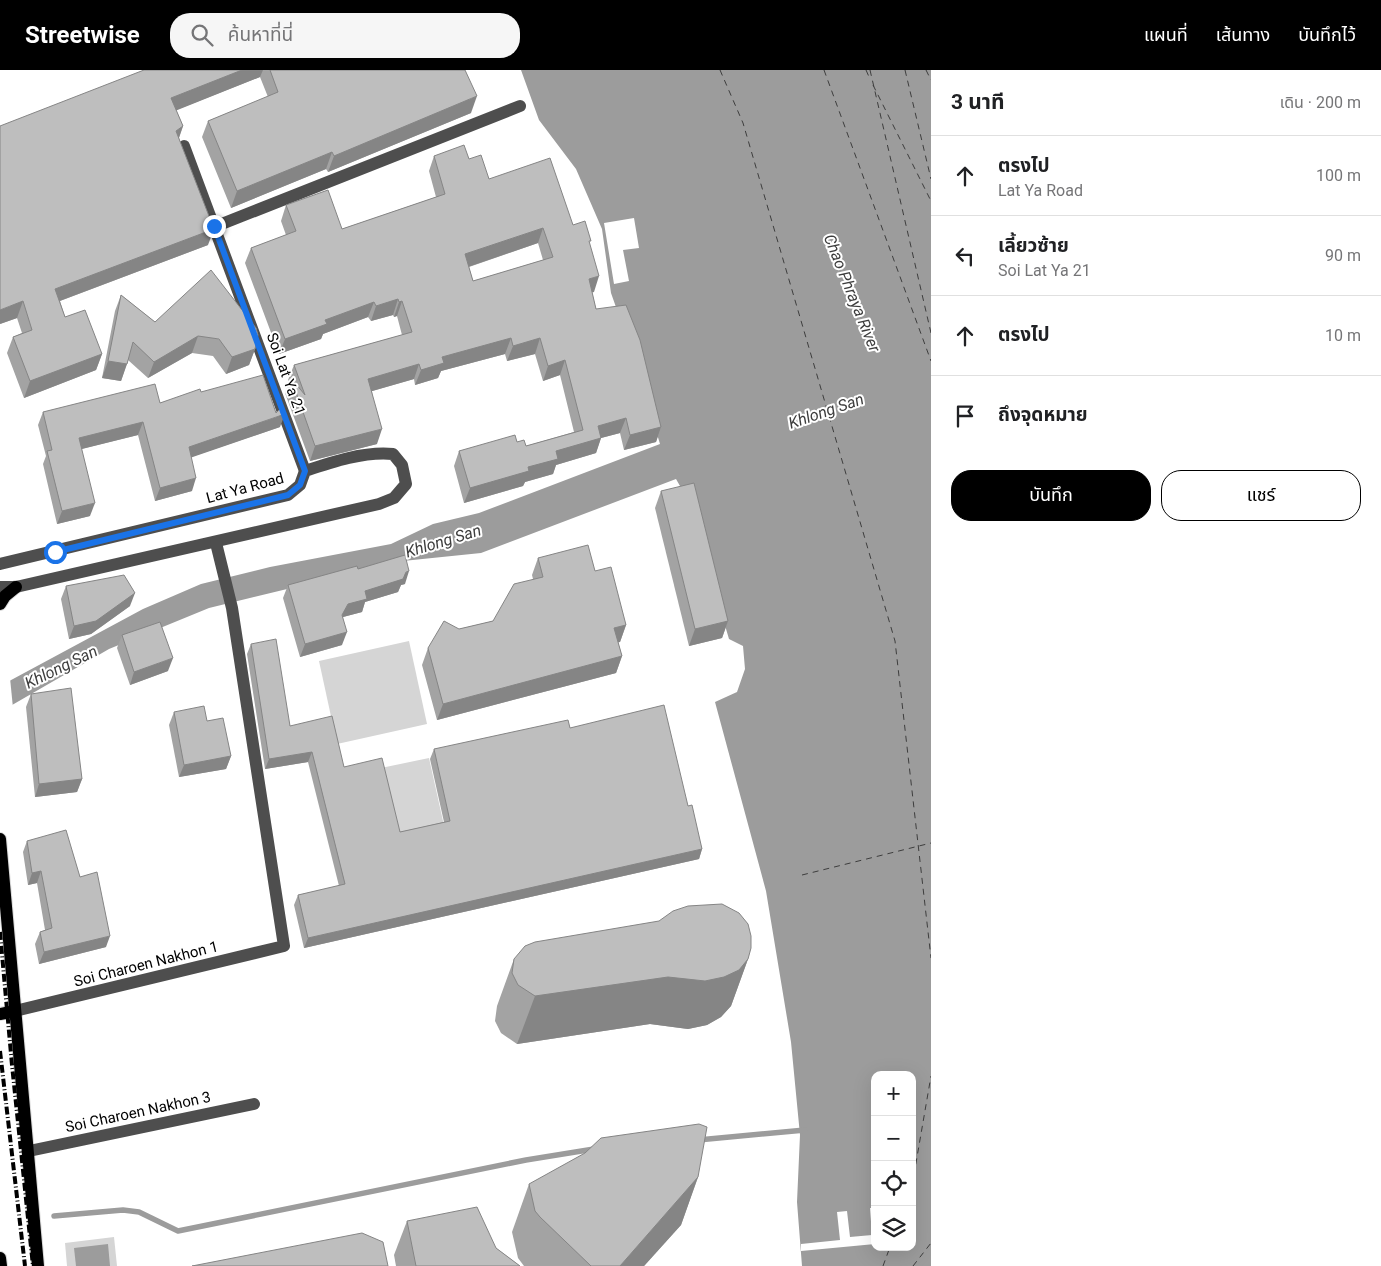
<!DOCTYPE html>
<html lang="th">
<meta charset="utf-8">
<style>
:root{--surface:#fff;--page:#f6f6f6;--text:#202124;--muted:#757577;--line:#e0e0e0;--accent:#000}
body{margin:0;font-family:Roboto,"Noto Sans Thai",sans-serif;background:var(--page);color:var(--text)}
.controls{position:absolute;right:15px;bottom:15px;display:grid;overflow:hidden;border-radius:10px;box-shadow:0 5px 20px #0002}
.controls button{width:45px;height:45px;display:grid;place-items:center;padding:0;border:0;border-bottom:1px solid var(--line);background:var(--surface);color:var(--text);font:25px sans-serif}
.stop{position:absolute;width:15px;height:15px;margin:-11px;border:4px solid #1a73e8;border-radius:50%;background:#fff}
.stop.end{background:#1a73e8;border-color:#fff;box-shadow:0 1px 5px #0008}
.list{margin:0;padding:0;list-style:none}
h2{display:flex;justify-content:space-between;align-items:center;height:65px;margin:0;padding:0 20px;font-size:21px}
h2 small{font-size:16px;font-weight:400;color:var(--muted)}
.list li{display:grid;grid-template-columns:32px 1fr auto;gap:15px;align-items:center;box-sizing:border-box;height:80px;padding:0 20px;border-top:1px solid var(--line)}
.list b{display:block;font-size:19px;white-space:nowrap}
.list p{margin:0;font-size:16px;white-space:nowrap;color:var(--muted)}
.list em{font-size:16px;font-style:normal;color:var(--muted)}
.actions{display:flex;gap:10px;padding:15px 20px}
.actions a{flex:1;padding:11px 0;border:1px solid var(--accent);border-radius:20px;text-align:center;font-size:18px;color:var(--accent)}
.actions .main{background:var(--accent);color:#fff}
.icon{flex:none;width:28px;height:28px;fill:none;stroke:currentColor;stroke-width:2;stroke-linecap:round;stroke-linejoin:round}
.map{position:relative;flex:none;width:931px;height:1196px;overflow:hidden}
header{display:flex;align-items:center;gap:30px;box-sizing:border-box;height:70px;padding:0 25px;background:var(--accent);color:#fff}
header strong{font-size:24px}
nav{display:flex;gap:28px;margin-inline-start:auto;font-size:18px}
.search{width:350px;height:45px;background:var(--page);display:flex;align-items:center;gap:12px;box-sizing:border-box;padding:0 18px;border-radius:20px;color:var(--muted);font-size:19px}
main{display:flex}
aside{flex:1;background:var(--surface)}
.map>svg:first-child{display:block}
</style>
<header>
<strong>Streetwise</strong>
<div class="search"><svg class="icon" aria-label="search" viewBox="0 0 24 24"><circle cx="10" cy="10" r="6"/><path d="M15 15l6 6"/></svg>ค้นหาที่นี่</div>
<nav><a>แผนที่</a><a>เส้นทาง</a><a>บันทึกไว้</a></nav>
</header>
<main>
<div class="map">
<svg width="931" height="1196" viewBox="0 0 931 1196">
<rect width="100%" height="100%" fill="#fff"/>
<g fill="#d5d5d5">
<path d="M409 571 427 654 337 674 319 591Z"/>
<path d="M429 688 445 760 397 771 381 698Z"/>
<path d="M114 1167 117 1196H67L65 1173Z"/>
</g>
<g fill="#9c9c9c" fill-rule="evenodd">
<path d="M521 0H931V1196H802L797 1132 800 1065 791 972 766 821 715 632 737 622 745 599 743 576 729 569 688 430 676 409 481 483 403 491 209 538 109 579 0 642V616L143 539 201 514 270 497 391 474 433 454 479 443 660 374 634 288 611 223 602 159 576 99 539 50ZM875 1005H912V1177H875Z"/>
<path d="M108 1174 110 1196H76L74 1178Z"/>
</g>
<g fill="#fff">
<path d="M634 148 639 178 623 180 629 211 614 214 604 153Z"/>
<path d="M10 608 13 638 0 645V613Z"/>
<path d="M870 1138H875V1174L801 1181V1174L840 1170 837 1142 847 1141 850 1167 872 1165Z"/>
</g>
<g fill="none" stroke-linecap="round" stroke-linejoin="round">
<g stroke="#9c9c9c" stroke-width="5.5">
<path d="M698 1070 805 1060"/>
<path d="M54 1146 123 1140 139 1142 178 1161 526 1090 594 1079"/>
</g>
<g stroke="#3d3d3d" stroke-width="1" stroke-dasharray="6 5" stroke-linecap="butt">
<path d="M720 0 743 53 895 571 931 888"/>
<path d="M824 0 931 291"/>
<path d="M866 0 870 9"/>
<path d="M870 0 931 263"/>
<path d="M905 0 931 109"/>
<path d="M926 0 931 10"/>
<path d="M873 15 931 131"/>
<path d="M802 805 931 773"/>
<path d="M912 1116 931 1006"/>
<path d="M883 1196 890 1177"/>
<path d="M913 1196 931 1173"/>
</g>
<g stroke="#dbdbdb" stroke-width="14">
<g id="major">
<path d="M0 534 5 526 16 517"/>
<path d="M0 769 38 1196"/>
<path d="M0 944 15 941"/>
<path d="M0 1188 1 1196"/>
</g>
</g>
<g stroke="#4e4e4e" stroke-width="12">
<path d="M184 76 305 401"/>
<path d="M214 157 520 36"/>
<path d="M0 494 288 425 300 415 305 401C332 392 365 381 393 384L402 395 406 414 394 428 379 434 16 517H0"/>
<path d="M15 941 284 876 232 538 216 473"/>
<path d="M29 1081 254 1034"/>
</g>
<use href="#major" stroke="#000" stroke-width="12"/>
<g stroke="#000" stroke-width="4" stroke-dasharray="8 2.5 1 2.5" stroke-linecap="butt">
<path d="M0 862 12 995 33 1196"/>
<path d="M0 981 25 1196"/>
</g>
</g>
<g fill="#a3a3a3" fill-rule="evenodd">
<path d="M144 0H465L471 43 328 102 326 99 231 138 202 67 208 51 268 27 260 7 176 40 183 56 179 68 208 175 60 231 65 247 102 284 96 300 24 328 7 283 13 267 22 263 17 248 0 254Z"/>
<path d="M434 86 469 89 489 109 573 155 590 175 594 222H592L596 239 661 357 656 372 624 380 620 363 601 368 596 383 556 395 553 404 525 412 523 416 464 433 454 396 459 381 517 372 526 376 574 362 560 305 543 311 535 284 507 291 505 284 441 301 438 308 415 315 414 309 372 321 377 374 310 391 285 323 289 312 288 310 294 295 402 265 397 246 394 247 393 245 371 251 368 247 323 264 321 269 279 284 245 193 251 178 286 165 281 151 286 135 342 159 436 127 429 101ZM538 173 543 190 473 211 469 197Z"/>
<path d="M121 225 155 252 255 279 249 295 226 304 213 286 192 283 148 308 128 290 121 311 102 308 115 241Z"/>
<path d="M201 322 280 357 191 387 192 421 155 431 138 365 81 379 90 446 57 454 43 394 46 386 38 355 43 342 160 333Z"/>
<path d="M661 421 728 551 722 568 689 576 655 438Z"/>
<path d="M538 488 595 501 626 555 620 572H618L622 586 616 603 437 650 422 595 428 578 459 559 493 551 533 509 532 505Z"/>
<path d="M358 499 405 514 401 515 398 522 365 532 362 542 343 547 342 575 300 587 283 528 288 515Z"/>
<path d="M66 516 130 536 91 564 69 569 61 529Z"/>
<path d="M122 565 168 601 130 615 117 578Z"/>
<path d="M251 574 290 656 344 697 400 762 444 752 430 689 434 679 570 658 688 736 702 779 699 789 304 878 294 835 298 825 339 816 308 692 265 699 247 584Z"/>
<path d="M31 624 82 709 77 722 35 727 26 637Z"/>
<path d="M174 642 207 651 231 686 226 699 179 707 169 655Z"/>
<path d="M27 771 80 807 106 877 39 894 35 874 40 862 45 860 37 813 28 815 23 782Z"/>
<path d="M514 889H748L731 936 721 947 707 955 688 959 650 954 517 974 501 963 495 951 497 936Z"/>
<path d="M698 1107 681 1155 644 1196H524L518 1188 512 1162 529 1114Z"/>
<path d="M407 1151 496 1178 520 1196H396L394 1185Z"/>
</g>
<g fill="#858585">
<path d="M242 0H263L260 7 165 45 171 28Z"/>
<path d="M477 26 471 43 328 102 334 86Z"/>
<path d="M183 56 177 73 176 61Z"/>
<path d="M332 82 326 99 231 138 237 121Z"/>
<path d="M543 158 538 173 459 200 465 184Z"/>
<path d="M214 159 208 175 49 235 55 219Z"/>
<path d="M599 206 594 222 583 225 589 209Z"/>
<path d="M398 229 393 245 371 251 376 236Z"/>
<path d="M23 231 17 248 0 254V240Z"/>
<path d="M402 231 397 246 394 247 399 232Z"/>
<path d="M374 232 368 247 323 264 321 269 279 284 285 269 325 250Z"/>
<path d="M198 266 192 283 148 308 154 292Z"/>
<path d="M511 268 505 284 441 301 438 308 415 315 421 300 442 287Z"/>
<path d="M540 268 535 284 507 291 513 276Z"/>
<path d="M255 279 249 295 226 304 232 287Z"/>
<path d="M102 284 96 300 24 328 30 311Z"/>
<path d="M565 290 560 305 543 311 548 296Z"/>
<path d="M108 291 127 294 121 311 102 308Z"/>
<path d="M419 294 414 309 362 324 368 309Z"/>
<path d="M285 344 280 357 184 390 189 377Z"/>
<path d="M626 348 620 363 601 368 596 383 556 395 553 404 525 412 523 416 464 433 470 418 528 397 556 381 598 356Z"/>
<path d="M143 352 138 365 74 381 79 368Z"/>
<path d="M661 357 656 372 624 380 630 365Z"/>
<path d="M382 359 377 374 310 391 315 376Z"/>
<path d="M196 408 192 421 155 431 160 418Z"/>
<path d="M95 433 90 446 57 454 62 441Z"/>
<path d="M409 501 405 514 401 515 398 522 365 532 362 542 343 547 342 545 348 534 365 521Z"/>
<path d="M135 523 130 536 91 564 69 569 74 556Z"/>
<path d="M728 551 722 568 689 576 695 559Z"/>
<path d="M626 555 620 572 608 575 614 558Z"/>
<path d="M347 562 342 575 300 587 305 574Z"/>
<path d="M622 586 616 603 437 650 443 634Z"/>
<path d="M173 588 168 601 130 615 134 602Z"/>
<path d="M312 682 308 692 265 699 269 689Z"/>
<path d="M231 686 226 699 179 707 184 695Z"/>
<path d="M82 709 77 722 35 727 39 714Z"/>
<path d="M702 779 699 789 304 878 308 868Z"/>
<path d="M41 801 37 813 28 815 32 803Z"/>
<path d="M110 866 106 877 39 894 44 882Z"/>
<path d="M748 889 731 936 721 947 707 955 688 959 650 954 517 974 535 926Z"/>
<path d="M698 1107 681 1155 644 1196H620Z"/>
</g>
<g fill="#bebebe" stroke="#858585" fill-rule="evenodd">
<path d="M144 0H242L171 28 183 56 176 61 214 159 55 219 65 247 85 240 102 284 30 311 13 267 32 260 23 231 0 240V56Z"/>
<path d="M270 0H465L477 26 334 86 332 82 237 121 208 51 278 22Z"/>
<path d="M464 75 469 89 481 85 489 109 550 88 573 155 585 151 591 171H589L599 206 589 209 596 239 626 235 640 270 661 357 630 365 626 348 598 356 601 368 556 381 558 389 528 397 529 401 470 418 459 381 515 365 517 372 524 370 526 376 583 360 565 290 548 296 540 268 513 276 511 268 442 287 444 293 421 300 419 294 368 309 382 359 315 376 291 308 305 325 294 295 412 262 402 231 399 232 398 229 376 236 374 232 325 250 327 254 285 269 251 178 296 161 286 135 328 120 342 159 445 124 434 86ZM543 158 553 187 473 211 465 184Z"/>
<path d="M211 200 256 258 258 265 255 279 232 287 219 269 198 266 154 292 133 272 127 294 108 291 121 225 155 252Z"/>
<path d="M263 305 276 343 282 337 285 344 189 377 196 408 160 418 143 352 79 368 95 433 62 441 47 381 52 380 43 342 155 314 160 333 200 319 201 322Z"/>
<path d="M694 413 728 551 695 559 661 421Z"/>
<path d="M588 475 595 501 611 497 626 555 614 558 622 586 443 634 428 578 444 551 459 559 493 551 514 514 543 507 538 488Z"/>
<path d="M405 485 409 501 406 502 403 509 365 521 367 529 348 534 342 545 347 562 305 574 288 515 357 496 358 499Z"/>
<path d="M124 505 135 523 96 551 74 556 66 516Z"/>
<path d="M160 552 173 588 134 602 122 565Z"/>
<path d="M276 569 290 656 332 646 344 697 382 688 400 762 450 751 434 679 568 650 570 658 664 635 688 736 692 735 702 779 308 868 298 825 345 814 312 682 269 689 251 574Z"/>
<path d="M71 618 82 709 39 714 31 624Z"/>
<path d="M204 636 207 651 223 648 231 686 184 695 174 642Z"/>
<path d="M66 760 80 807 97 802 110 866 44 882 40 862 52 858 41 801 32 803 27 771Z"/>
<path d="M722 834 739 843 748 854 751 866V878L748 889 739 900 724 907 705 911 668 907 535 926 518 915 512 903 514 889 525 876 535 872 659 851 673 841 688 836Z"/>
<path d="M699 1054 707 1057 698 1107 620 1196H591L540 1147 535 1141 529 1114 585 1083 601 1068Z"/>
<path d="M477 1137 496 1178 520 1196H416L407 1151Z"/>
<path d="M362 1163 383 1172 388 1196H192Z"/>
</g>
<g fill="none" stroke-linecap="round" stroke-linejoin="round">
<path stroke="#1a73e8" stroke-width="6" d="M55 482 288 425 300 415 305 401 214 156"/>
</g>
<g text-anchor="middle" dominant-baseline="central" stroke-width="4" stroke-linejoin="round" paint-order="stroke">
<g font-size="15" fill="#000" stroke="#fff">
<text transform="translate(286 304) rotate(70)">Soi Lat Ya 21</text>
<text transform="translate(245 418) rotate(-15)">Lat Ya Road</text>
<text transform="translate(146 894) rotate(-14)">Soi Charoen Nakhon 1</text>
<text transform="translate(138 1042) rotate(-12)">Soi Charoen Nakhon 3</text>
</g>
<g font-size="16" font-style="italic" fill="#3d3d3d" stroke="#fff">
<text transform="translate(852 223) rotate(68)">Chao Phraya River</text>
<text transform="translate(826 341) rotate(-19)">Khlong San</text>
<text transform="translate(443 471) rotate(-17)">Khlong San</text>
<text transform="translate(61 597) rotate(-26)">Khlong San</text>
</g>
</g>
</svg>
<div class="controls">
<button>+</button>
<button>−</button>
<button><svg class="icon" aria-label="locate" viewBox="0 0 24 24"><circle cx="12" cy="12" r="6"/><path d="M12 2v4M12 18v4M2 12h4M18 12h4"/></svg></button>
<button><svg class="icon" aria-label="layers" viewBox="0 0 24 24"><path d="M12 4l9 5-9 5-9-5zM3 14l9 5 9-5"/></svg></button>
</div>
<div class="stop" style="left:55px;top:482px"></div>
<div class="stop end" style="left:214px;top:156px"></div>
</div>
<aside>
<h2>3 นาที<small>เดิน · 200 m</small></h2>
<ul class="list">
<li><svg class="icon" aria-label="ahead" viewBox="0 0 24 24"><path d="M12 20V5M6 11l6-6 6 6"/></svg><div><b>ตรงไป</b><p>Lat Ya Road</p></div><em>100 m</em></li>
<li><svg class="icon" aria-label="left" viewBox="0 0 24 24"><path d="M17 20v-9H6M10 6l-5 5 5 5"/></svg><div><b>เลี้ยวซ้าย</b><p>Soi Lat Ya 21</p></div><em>90 m</em></li>
<li><svg class="icon" aria-label="ahead" viewBox="0 0 24 24"><path d="M12 20V5M6 11l6-6 6 6"/></svg><div><b>ตรงไป</b></div><em>10 m</em></li>
<li><svg class="icon" aria-label="arrive" viewBox="0 0 24 24"><path d="M6 21V4h12l-3 4 3 4H6"/></svg><div><b>ถึงจุดหมาย</b></div></li>
</ul>
<div class="actions"><a class="main">บันทึก</a><a>แชร์</a></div>
</aside>
</main>
